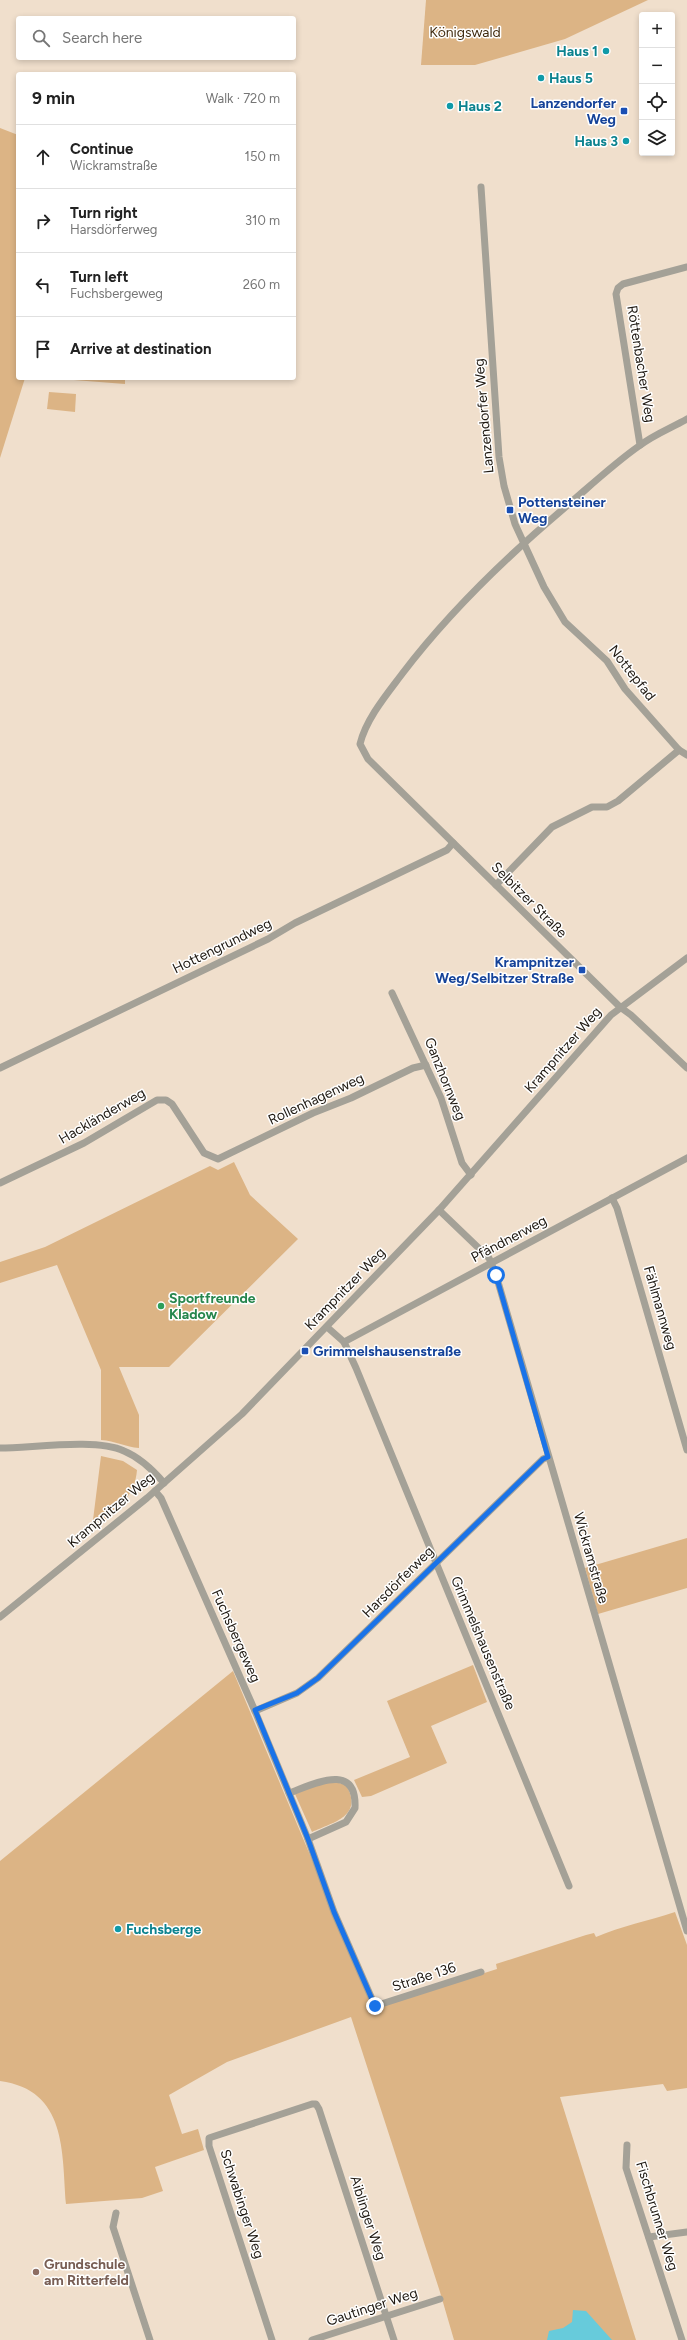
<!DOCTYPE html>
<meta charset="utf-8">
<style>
:root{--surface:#fff;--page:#f2f2f2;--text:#222;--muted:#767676;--line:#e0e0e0}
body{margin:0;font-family:Figtree,sans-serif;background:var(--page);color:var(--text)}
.controls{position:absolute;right:12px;top:12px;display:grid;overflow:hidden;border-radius:4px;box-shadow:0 2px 6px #0003}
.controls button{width:36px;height:36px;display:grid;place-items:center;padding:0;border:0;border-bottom:1px solid var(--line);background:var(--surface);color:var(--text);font:20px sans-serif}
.stop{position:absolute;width:12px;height:12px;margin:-9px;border:3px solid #1a73e8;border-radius:50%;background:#fff}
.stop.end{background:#1a73e8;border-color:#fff;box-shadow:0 1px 4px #0008}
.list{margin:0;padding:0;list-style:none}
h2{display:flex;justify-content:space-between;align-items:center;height:52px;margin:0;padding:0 16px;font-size:17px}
h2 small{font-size:13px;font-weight:400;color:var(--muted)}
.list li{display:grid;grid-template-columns:26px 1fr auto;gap:12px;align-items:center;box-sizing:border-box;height:64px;padding:0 16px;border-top:1px solid var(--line)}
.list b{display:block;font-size:15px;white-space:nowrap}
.list p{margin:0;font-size:13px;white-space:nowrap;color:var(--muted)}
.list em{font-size:13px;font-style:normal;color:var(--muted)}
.icon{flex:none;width:22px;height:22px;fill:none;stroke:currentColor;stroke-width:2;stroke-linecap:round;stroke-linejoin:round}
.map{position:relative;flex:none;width:687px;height:2340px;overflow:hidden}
.search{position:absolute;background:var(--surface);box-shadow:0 2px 6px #0003;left:16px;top:16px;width:280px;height:44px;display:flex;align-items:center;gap:10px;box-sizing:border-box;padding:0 14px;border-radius:4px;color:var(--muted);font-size:15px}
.panel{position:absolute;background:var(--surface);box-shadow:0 2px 6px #0003;left:16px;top:72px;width:280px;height:308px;border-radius:4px}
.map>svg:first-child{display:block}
</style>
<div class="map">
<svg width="687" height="2340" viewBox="0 0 687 2340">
<rect width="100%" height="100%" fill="#f0dfcc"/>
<g fill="#dcb485">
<path d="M426 0H648L565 39 475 65H421Z"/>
<path d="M0 128 18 135V378H25L0 458Z"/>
<path d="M48 378H125V384Z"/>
<path d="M49 392 76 394 75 412 47 409Z"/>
<path d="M234 1162 250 1195 298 1239 169 1367H119L139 1415V1448C126 1447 115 1441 101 1440V1370L57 1265 0 1283V1262L45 1247 210 1166 218 1170Z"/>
<path d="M101 1456 123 1461 137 1470C135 1495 120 1507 102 1522L93 1520Z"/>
<path d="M687 1538V1588L598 1614 585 1568Z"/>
<path d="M473 1665 487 1702 431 1726 447 1763 371 1796 362 1797 354 1780 410 1757 387 1701Z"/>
<path d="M233 1671 374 2008 497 1969 496 1964 586 1935 594 1933 596 1937C621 1926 648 1921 675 1912L687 1945V2088L667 2091 663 2084 560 2097 636 2340H454L440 2292 351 2017 227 2062 169 2095 182 2134 198 2129 204 2150 155 2167 163 2191 142 2198 66 2204C62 2152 67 2090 0 2081V1861Z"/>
<path d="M329 1780 346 1785C364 1816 334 1822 312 1832L295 1794Z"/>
</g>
<path fill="#67cbdb" d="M573 2310 586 2311 612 2340H547L549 2331 563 2328 572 2322Z"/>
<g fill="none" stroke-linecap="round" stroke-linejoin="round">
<g stroke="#a4a197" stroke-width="7">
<path d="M481 187 499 457 504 486 515 524 544 587 565 622 607 661 625 689 679 750 687 755"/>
<path d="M687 419C671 428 653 435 639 446 612 465 588 488 562 510 503 560 449 612 402 674 387 694 366 719 360 744L368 759 620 1007 631 1015 687 1068"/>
<path d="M640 445 616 294 618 288 623 284 687 267"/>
<path d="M496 885 552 827 592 807H607L618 801 679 750"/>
<path d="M392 993 441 1098 462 1163 471 1175"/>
<path d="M0 1068 268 939 295 923 447 850 453 843"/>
<path d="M0 1183 84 1143 157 1100H166L172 1104 204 1153 218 1159 313 1113 351 1098 413 1068 426 1065"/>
<path d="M612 1198 617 1208 687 1450"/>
<path d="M439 1210 489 1258 496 1275 687 1931"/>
<path d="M327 1327 344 1342 356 1368 569 1886"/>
<path d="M344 1342 687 1158"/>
<path d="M0 1448C32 1448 96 1438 124 1451 141 1458 153 1470 164 1483"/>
<path d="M155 1491 161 1498 255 1711 308 1839 334 1912 375 2006 481 1972"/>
<path d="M0 1617 147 1498 242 1414 439 1210 611 1015 687 958"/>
<path d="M255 1711 297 1693 318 1678 543 1459 548 1457"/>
<path d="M289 1793C314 1784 357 1761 355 1808L346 1822 308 1839"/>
<path d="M627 2145 626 2168 682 2340"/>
<path d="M116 2213 113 2227 150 2340"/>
<path d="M649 2237 687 2232"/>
<path d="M272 2340 209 2146V2138L312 2104H316L319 2109 394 2340"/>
<path d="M312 2340 440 2299"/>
</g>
</g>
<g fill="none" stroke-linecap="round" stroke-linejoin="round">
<path stroke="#1a73e8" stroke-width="5" d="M375 2006 334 1912 308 1839 255 1710 297 1693 318 1678 543 1459 548 1457 496 1275"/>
</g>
<g fill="#0f9aa8" stroke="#fff" stroke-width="1.5">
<circle cx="606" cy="51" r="4"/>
<circle cx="541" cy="78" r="4"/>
<circle cx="450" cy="106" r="4"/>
<circle cx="626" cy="141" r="4"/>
<circle cx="118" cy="1929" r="4"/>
</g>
<g fill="#1a4fb4" stroke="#fff" stroke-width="1.5">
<rect x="620" y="107" width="8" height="8" rx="2"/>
<rect x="506" y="506" width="8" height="8" rx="2"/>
<rect x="578" y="966" width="8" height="8" rx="2"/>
<rect x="301" y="1347" width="8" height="8" rx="2"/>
</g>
<circle fill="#2e9e5b" stroke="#fff" stroke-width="1.5" cx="161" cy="1306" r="4"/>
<circle fill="#8d6e63" stroke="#fff" stroke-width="1.5" cx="36" cy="2272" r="4"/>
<g text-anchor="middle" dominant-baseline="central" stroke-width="3" stroke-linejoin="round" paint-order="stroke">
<g font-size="14" fill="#412c11" stroke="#fff">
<text x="465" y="32">Königswald</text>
</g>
<g font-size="14" font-weight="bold" fill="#0d838f" stroke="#fff" text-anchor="start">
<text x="598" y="51" text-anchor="end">Haus 1</text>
<text x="549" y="78">Haus 5</text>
<text x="458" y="106">Haus 2</text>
<text x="618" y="141" text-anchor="end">Haus 3</text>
<text x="126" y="1929">Fuchsberge</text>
</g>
<g font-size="14" font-weight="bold" fill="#164399" stroke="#fff" text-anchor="end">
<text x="616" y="103">Lanzendorfer<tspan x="616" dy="16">Weg</tspan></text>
<text x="518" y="502" text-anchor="start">Pottensteiner<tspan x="518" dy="16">Weg</tspan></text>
<text x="574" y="962">Krampnitzer<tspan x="574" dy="16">Weg/Selbitzer Straße</tspan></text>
<text x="313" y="1351" text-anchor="start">Grimmelshausenstraße</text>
</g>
<g font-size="14" fill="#1e1811" stroke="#fff">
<text transform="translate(641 364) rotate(81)">Röttenbacher Weg</text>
<text transform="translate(484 416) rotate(-95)">Lanzendorfer Weg</text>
<text transform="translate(632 673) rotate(52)">Nottepfad</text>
<text transform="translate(529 900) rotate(45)">Selbitzer Straße</text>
<text transform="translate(222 946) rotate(-26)">Hottengrundweg</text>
<text transform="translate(563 1050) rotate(-49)">Krampnitzer Weg</text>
<text transform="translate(445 1079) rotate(68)">Ganzhornweg</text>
<text transform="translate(316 1099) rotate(-25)">Rollenhagenweg</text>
<text transform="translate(102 1116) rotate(-30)">Hackländerweg</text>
<text transform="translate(509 1239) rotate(-28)">Pfändnerweg</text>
<text transform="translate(345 1289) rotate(-46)">Krampnitzer Weg</text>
<text transform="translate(660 1308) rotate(74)">Fählmannweg</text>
<text transform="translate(111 1510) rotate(-40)">Krampnitzer Weg</text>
<text transform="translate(591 1558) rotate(74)">Wickramstraße</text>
<text transform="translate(398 1582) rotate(-45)">Harsdörferweg</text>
<text transform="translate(236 1636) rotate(66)">Fuchsbergeweg</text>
<text transform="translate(483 1643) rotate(67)">Grimmelshausenstraße</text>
<text transform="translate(424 1977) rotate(-18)">Straße 136</text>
<text transform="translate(242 2204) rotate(72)">Schwabinger Weg</text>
<text transform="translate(657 2216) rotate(73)">Fischbrunner Weg</text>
<text transform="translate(368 2218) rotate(72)">Aiblinger Weg</text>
<text transform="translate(372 2307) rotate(-18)">Gautinger Weg</text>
</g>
<g font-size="14" font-weight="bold" fill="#27864d" stroke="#fff" text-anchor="start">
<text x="169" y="1298">Sportfreunde<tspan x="169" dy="16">Kladow</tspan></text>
</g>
<g font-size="14" font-weight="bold" fill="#785e54" stroke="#fff" text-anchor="start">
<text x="44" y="2264">Grundschule<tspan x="44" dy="16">am Ritterfeld</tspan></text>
</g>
</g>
</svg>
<div class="controls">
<button>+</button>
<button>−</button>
<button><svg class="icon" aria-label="locate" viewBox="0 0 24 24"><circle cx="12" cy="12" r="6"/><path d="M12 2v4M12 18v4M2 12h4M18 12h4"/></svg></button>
<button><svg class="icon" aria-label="layers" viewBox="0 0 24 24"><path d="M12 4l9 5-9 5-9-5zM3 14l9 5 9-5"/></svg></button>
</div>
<div class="stop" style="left:496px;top:1275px"></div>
<div class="stop end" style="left:375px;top:2006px"></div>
<div class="search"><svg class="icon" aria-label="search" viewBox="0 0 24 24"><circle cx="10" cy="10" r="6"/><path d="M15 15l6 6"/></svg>Search here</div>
<section class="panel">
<h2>9 min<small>Walk · 720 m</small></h2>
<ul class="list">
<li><svg class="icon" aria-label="ahead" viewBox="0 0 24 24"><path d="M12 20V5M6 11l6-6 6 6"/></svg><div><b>Continue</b><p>Wickramstraße</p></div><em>150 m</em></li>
<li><svg class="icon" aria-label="right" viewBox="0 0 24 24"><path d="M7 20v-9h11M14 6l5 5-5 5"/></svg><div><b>Turn right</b><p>Harsdörferweg</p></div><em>310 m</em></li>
<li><svg class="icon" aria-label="left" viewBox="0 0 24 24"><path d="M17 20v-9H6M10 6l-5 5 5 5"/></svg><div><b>Turn left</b><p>Fuchsbergeweg</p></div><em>260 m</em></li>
<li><svg class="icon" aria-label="arrive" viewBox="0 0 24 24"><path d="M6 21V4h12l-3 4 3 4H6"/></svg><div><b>Arrive at destination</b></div></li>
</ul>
</section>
</div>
